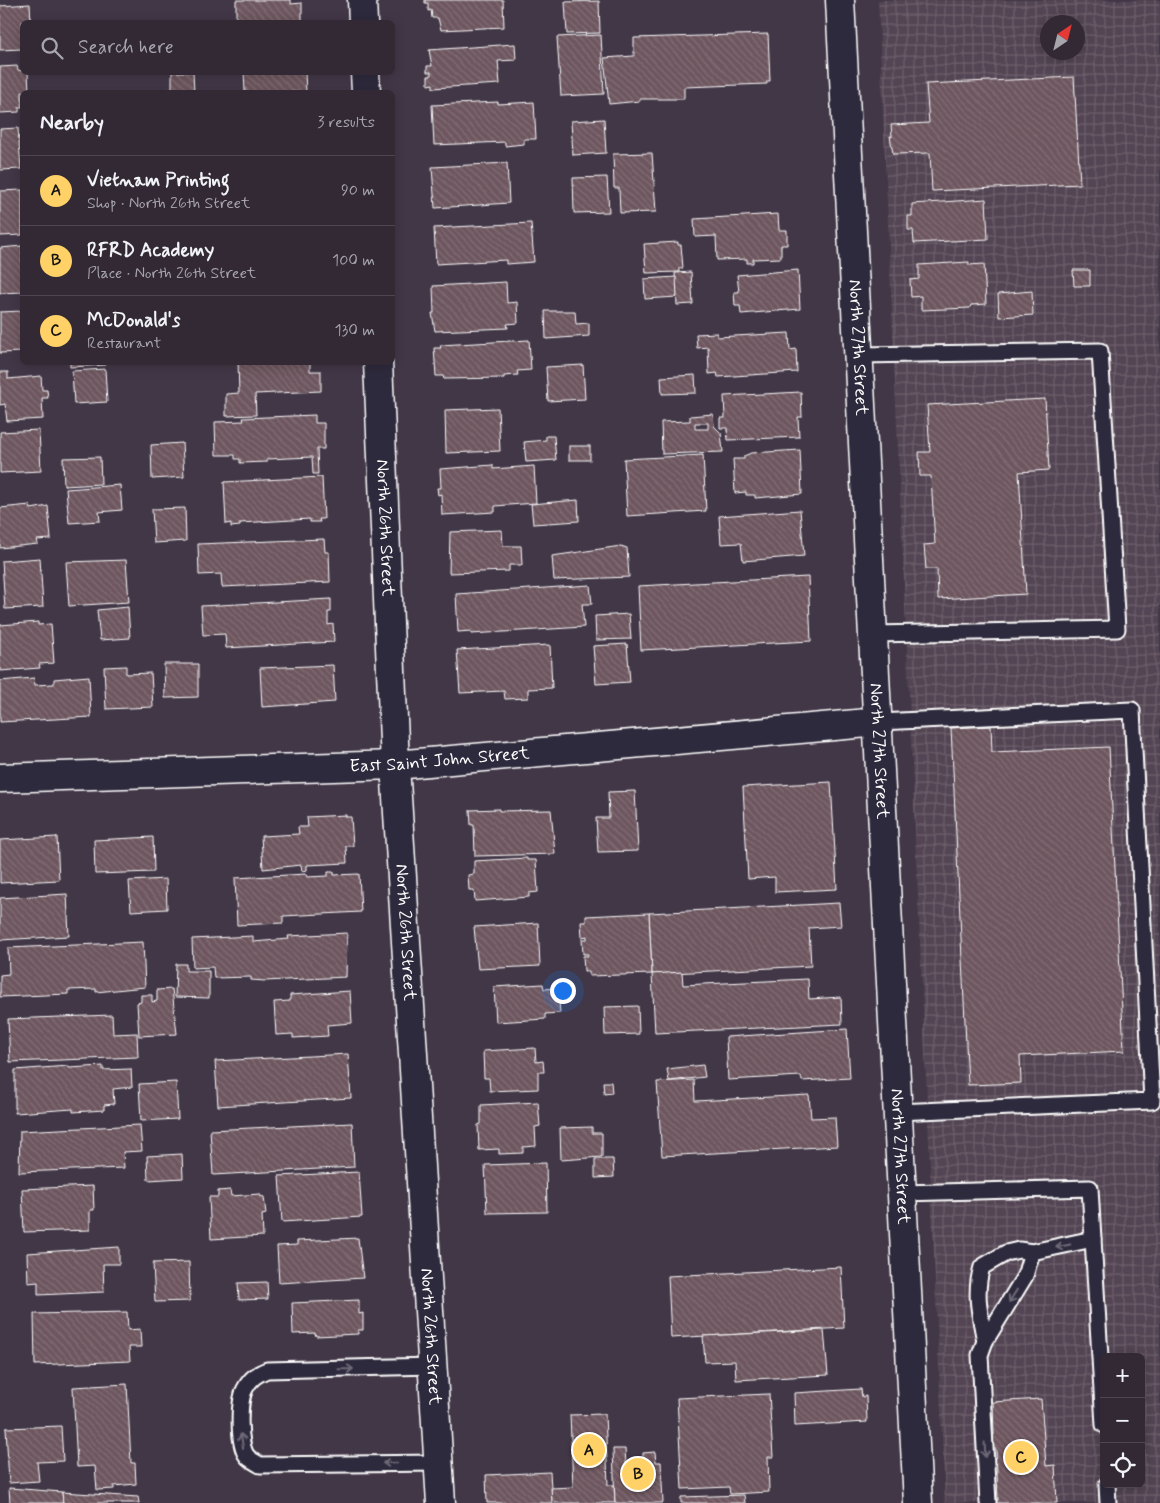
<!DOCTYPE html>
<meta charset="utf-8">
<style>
:root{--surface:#322935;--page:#3a313d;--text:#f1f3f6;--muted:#a8a6ad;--line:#4d4550;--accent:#ffd166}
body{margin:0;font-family:Mynerve,sans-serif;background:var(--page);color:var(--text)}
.controls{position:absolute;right:15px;bottom:15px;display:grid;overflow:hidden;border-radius:8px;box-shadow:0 2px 12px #0003}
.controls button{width:45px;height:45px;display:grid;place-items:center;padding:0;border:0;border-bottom:1px solid var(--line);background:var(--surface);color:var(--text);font:25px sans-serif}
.compass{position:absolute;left:1040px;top:15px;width:45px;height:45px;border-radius:50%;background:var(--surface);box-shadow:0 2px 12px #0003;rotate:35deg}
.you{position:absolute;left:562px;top:990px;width:18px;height:18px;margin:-12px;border:4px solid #fff;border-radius:50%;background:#1a73e8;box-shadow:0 0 0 8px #1a73e833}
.badge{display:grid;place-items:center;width:32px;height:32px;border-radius:50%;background:var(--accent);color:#111;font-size:16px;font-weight:700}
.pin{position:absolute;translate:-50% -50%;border:2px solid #fff;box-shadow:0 1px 5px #0006}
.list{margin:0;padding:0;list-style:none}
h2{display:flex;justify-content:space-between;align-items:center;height:65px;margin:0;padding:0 20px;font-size:21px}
h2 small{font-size:16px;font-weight:400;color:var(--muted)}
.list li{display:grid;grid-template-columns:32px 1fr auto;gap:15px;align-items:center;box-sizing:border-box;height:70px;padding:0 20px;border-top:1px solid var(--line)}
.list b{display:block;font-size:19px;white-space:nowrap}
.list p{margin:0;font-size:16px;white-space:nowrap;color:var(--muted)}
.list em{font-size:16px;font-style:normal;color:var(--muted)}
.icon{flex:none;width:28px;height:28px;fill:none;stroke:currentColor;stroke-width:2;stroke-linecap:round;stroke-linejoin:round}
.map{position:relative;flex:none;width:1160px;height:1503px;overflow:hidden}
.search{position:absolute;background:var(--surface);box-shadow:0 2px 12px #0003;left:20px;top:20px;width:375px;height:55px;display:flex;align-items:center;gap:12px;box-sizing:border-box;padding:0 18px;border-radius:8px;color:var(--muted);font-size:19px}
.panel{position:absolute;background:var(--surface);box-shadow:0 2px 12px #0003;left:20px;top:90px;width:375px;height:275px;border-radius:8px}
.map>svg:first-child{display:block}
</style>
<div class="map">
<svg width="1160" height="1503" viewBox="0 0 1160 1503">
<defs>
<pattern id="industrial-grid" width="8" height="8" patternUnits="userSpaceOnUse" patternTransform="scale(1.25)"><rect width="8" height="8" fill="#534452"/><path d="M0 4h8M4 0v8" fill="none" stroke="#6d606c"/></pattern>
<pattern id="building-back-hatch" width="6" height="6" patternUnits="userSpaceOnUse" patternTransform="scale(1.25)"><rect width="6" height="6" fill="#6d565e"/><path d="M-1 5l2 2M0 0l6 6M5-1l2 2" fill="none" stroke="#836f76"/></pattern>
</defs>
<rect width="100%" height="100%" fill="#423747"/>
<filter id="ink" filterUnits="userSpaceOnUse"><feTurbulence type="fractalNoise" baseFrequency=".02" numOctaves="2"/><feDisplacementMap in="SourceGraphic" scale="10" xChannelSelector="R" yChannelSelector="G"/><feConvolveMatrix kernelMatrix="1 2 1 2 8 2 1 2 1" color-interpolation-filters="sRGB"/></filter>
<g filter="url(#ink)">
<path fill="url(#industrial-grid)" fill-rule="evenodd" d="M878 0H1160V1503H945ZM1048 22H1078V52H1048ZM1104 1357H1141V1484H1104Z"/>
<g fill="url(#building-back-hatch)" stroke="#fff" fill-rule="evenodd">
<path d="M236 0H291V4L302 3V21L229 22H236Z"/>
<path d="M425 0H503L504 27 441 30 438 18H432L431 10 428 11V3H425Z"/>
<path d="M599 1 600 33 567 34 565 2Z"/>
<path d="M30 4 31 22H22V49L0 50V6Z"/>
<path d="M768 34 770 81H767V84L684 87V99H640V101L609 104 604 58 634 56V38Z"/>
<path d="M601 35 604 94 561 96 557 37Z"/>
<path d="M515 44 516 60 498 61 500 84 433 88V84L428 85V76H431V72H427V66H432L429 50Z"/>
<path d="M17 66 18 70 28 72 29 92H22V107H19V112L0 113V67Z"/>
<path d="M172 72H193L194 92H163V90L172 89Z"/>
<path d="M244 72H305L306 92H245Z"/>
<path d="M1074 77 1080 184 932 191 930 153 893 154 890 136 892 137 891 125 929 123 926 84Z"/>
<path d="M498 102V104L534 102 536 139H524V144L505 146V142L434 145 432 105Z"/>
<path d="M604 119 606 153 573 155 571 121Z"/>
<path d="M18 128 21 169 0 170V129Z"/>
<path d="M652 153 656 212 620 213 619 188H614L613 154Z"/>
<path d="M507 163 509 203 435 208 432 167Z"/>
<path d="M607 177 609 212 574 213 573 178Z"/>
<path d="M22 190V235L0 236V191Z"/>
<path d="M986 199 988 239 914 243 913 230H908V216H912V204Z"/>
<path d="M778 214 779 230H787V245H781V258L753 259V263H747V259L717 260 716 236 695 237 694 219Z"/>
<path d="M531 223 534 262 506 264V260L436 264 434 228Z"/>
<path d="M678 242V245H681L683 268H679V272L646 273 644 244Z"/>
<path d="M22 246V292L0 293V248Z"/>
<path d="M969 262V265L984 264 986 304 971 305 970 308 921 310V296L911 297 910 280 919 279V265Z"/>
<path d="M798 270 800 309 741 314 740 306H735L734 292H739L737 275Z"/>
<path d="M1073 270H1090V286H1074Z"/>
<path d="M691 272 693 304 677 305 675 273Z"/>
<path d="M676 277 677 297 645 299 644 279Z"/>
<path d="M506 282 507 303 517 302 518 323 507 324 508 328 435 331 432 313H434L433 286Z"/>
<path d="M1032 291 1033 315 999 317 998 294Z"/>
<path d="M22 311V352L0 353V312Z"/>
<path d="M545 311H575L576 324 589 323V336L546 339Z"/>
<path d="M717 333V337L789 333 790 350 796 349 797 372 718 377 717 373 709 374 708 347 697 348 696 334Z"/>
<path d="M529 340 531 370 517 371 518 375 504 376V378L444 379 443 376H436L434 348H441L440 345Z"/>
<path d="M70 362H106V365L70 367Z"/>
<path d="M238 362H310V371H321V391L255 394 256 415 226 416V394L239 393Z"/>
<path d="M583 365 585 399 548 401 546 367Z"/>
<path d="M105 369 107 402 74 404 72 371Z"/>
<path d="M0 372H8V379L41 376 42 390H47L48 398H42L43 419 7 421 5 404 0 405Z"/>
<path d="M695 375 696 393 662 394 661 377Z"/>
<path d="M801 392 802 417H798L799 437 728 440 727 428H720V418H725L724 396Z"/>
<path d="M1045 399 1049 470 1019 472 1026 594 938 599 937 569H926L924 545 935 544 931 476H920L919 452H930L927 405Z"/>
<path d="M498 408 500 451 446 453 445 410Z"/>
<path d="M713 414 714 426 721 433 723 452 662 454 661 422 690 421V416ZM695 423H708V429H695Z"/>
<path d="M315 415V423H324V449H317L318 474H313L312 457 267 459V462L240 463V459H235V455H216L215 422 244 421 243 418Z"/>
<path d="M39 430 41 471 0 473V432Z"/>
<path d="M546 436H554L556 460 526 462 524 442 546 440Z"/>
<path d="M182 443 184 477 152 479 151 445Z"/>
<rect x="569" y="446" width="21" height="14"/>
<path d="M800 450 802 494 755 498V495H746V492L735 493 733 459H744V456L751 453Z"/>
<path d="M703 455 706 511 627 516 624 459Z"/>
<path d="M100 457 101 484 64 486 63 458Z"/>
<path d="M493 465V469L534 466 536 503 495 506V512L442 515 441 494 438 495 437 488H441L440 469Z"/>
<path d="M322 477 324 519H319L320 522H310V519L240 523V526L231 527V523L226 524 224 482Z"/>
<path d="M120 485 122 510 99 512 100 521 69 523 66 489Z"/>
<path d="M578 500 579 521 533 524 531 504Z"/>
<path d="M30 505 31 509 48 506 51 539 37 540 38 544 0 548V508Z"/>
<path d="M185 508 186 541 154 543 152 509Z"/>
<path d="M800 510 804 556 743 561 741 543 721 544 719 516Z"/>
<path d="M502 530 503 546H521L522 565H509V571L449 573 450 532Z"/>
<path d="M324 539 325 552H329L330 582 222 587 221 574 199 575 198 544Z"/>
<path d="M621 546 627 548 629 577 554 580 552 556Z"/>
<path d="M40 558 43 607 5 609 2 561Z"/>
<path d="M126 560 129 602 69 606 66 562Z"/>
<path d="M808 577 811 641 641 650 638 586Z"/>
<path d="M590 585 592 604H582L584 627 471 634V631L458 632 456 594Z"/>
<path d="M331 599V612H328V625L333 624 334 642 226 648 225 634 203 635 201 606Z"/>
<path d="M128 607 130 638 100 640 97 610Z"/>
<path d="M629 614 631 639 596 640 595 616Z"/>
<path d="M38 622V625L51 624 54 663 39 664 40 668 0 671V625Z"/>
<path d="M627 644 630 682 596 684 593 646Z"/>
<path d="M550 645 552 688 528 689V698L505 699 504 691 460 693 457 650Z"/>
<path d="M164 664H198V697L165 698Z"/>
<path d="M333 665 335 702 262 707 260 668Z"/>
<path d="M126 666V674L151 673 153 707 106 709 104 667Z"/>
<path d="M89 676 91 717 0 722V681L34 678 35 685 54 684V679Z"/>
<path d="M991 726 992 752 1109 747 1124 1051 1020 1056 1021 1083 968 1085 951 728Z"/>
<path d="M831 782 837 889 775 892V877L748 879 743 787Z"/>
<path d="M635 791 638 851 598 852 596 818H609L608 792Z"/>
<path d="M499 809V811L551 810 555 854 475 856 474 825H471L470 810Z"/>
<path d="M346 815V817H351L353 846H346L347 863 307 865V870L302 871 301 865 263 869 261 836 299 834 298 827H308L307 817Z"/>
<path d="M57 837 59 880 0 883V840Z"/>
<path d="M153 837 154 872 95 874 94 840Z"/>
<path d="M527 858V860H536L538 892 529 893V897L475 901 474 890H469L468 875 474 874V861Z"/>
<path d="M328 872H334V875L359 874 361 912 283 916V923L237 925 235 878 306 874 307 877 328 876Z"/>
<path d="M166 879 167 909 131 911 129 881Z"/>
<path d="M67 894 69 936 0 940V898Z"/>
<path d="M839 903 841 926 809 928 811 966 652 974 649 913Z"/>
<path d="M649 913 652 974 589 976V971H584L583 956H588V954H583L582 939H587V936L582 937 581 922H586V916Z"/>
<path d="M538 923 540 966 478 969 474 927Z"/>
<path d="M347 933 346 977 265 981 251 980V977L214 978 213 967 193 968 192 939 253 936V942L289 939 288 936Z"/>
<path d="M143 942 145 987 96 992V989L68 990V994L0 997V975L9 974 8 948Z"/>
<path d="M176 964H186V971H209V998L175 997Z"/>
<path d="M682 972 683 985 808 979 809 999 841 997 842 1024 655 1033 652 974Z"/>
<path d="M543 984 544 989 558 988 560 1013 545 1014V1019L496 1022 494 987Z"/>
<path d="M172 989 177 1034 139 1036 137 1003 141 1002V995H152V1002L157 1001V990Z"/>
<path d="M350 991 352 1023 327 1025 328 1036 293 1038V1034L276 1035 274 1002 290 1001V995Z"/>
<path d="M638 1006 639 1034 605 1035 604 1007Z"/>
<path d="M112 1015 113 1034 137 1033 138 1057 10 1062 8 1019Z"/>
<path d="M847 1029 850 1078 802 1081 801 1076 728 1080 726 1037Z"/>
<path d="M535 1048 536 1062 543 1061 544 1072H538V1089L490 1091 489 1078H484L483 1051Z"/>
<path d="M348 1054 351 1098 218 1106 215 1061Z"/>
<path d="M703 1065 705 1077 669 1081 667 1069Z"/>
<path d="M68 1066 69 1068 103 1066V1070L131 1069 132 1087 113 1089 114 1104 104 1105V1110L73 1112V1109L15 1113V1070Z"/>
<path d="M694 1080 695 1101 809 1095 811 1118 835 1117 837 1146 662 1156 657 1082Z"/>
<path d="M176 1082 178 1119 141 1121 139 1084Z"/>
<path d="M603 1082H611L612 1093 604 1094Z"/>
<path d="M538 1102 540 1126 535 1127 536 1146 523 1147V1153L499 1154V1149L479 1150 478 1125 481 1124V1105Z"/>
<path d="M352 1123 354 1167 213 1175 210 1130Z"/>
<path d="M140 1125 142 1151 123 1152 124 1168 19 1172 20 1131Z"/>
<path d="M592 1127V1133H602V1157L561 1160 560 1128Z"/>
<path d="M182 1154 183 1178 148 1180 147 1156Z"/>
<path d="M595 1159H613L614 1177 595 1178Z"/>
<path d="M546 1163 547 1212 487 1213 485 1165Z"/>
<path d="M359 1172 362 1217 282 1222 279 1176Z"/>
<path d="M93 1186 94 1210H90V1230L24 1232 22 1189Z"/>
<path d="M230 1190 231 1196 260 1194V1196L264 1197 266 1214 262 1215 263 1236 211 1239 209 1197H218V1191Z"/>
<path d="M358 1238 363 1278 279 1283 277 1246 297 1245V1241Z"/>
<path d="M119 1247V1264H103L104 1292 38 1295V1282L28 1283 27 1253Z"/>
<path d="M189 1262 190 1301 155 1302 153 1263Z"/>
<path d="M841 1267 844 1328 671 1338 668 1276Z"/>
<path d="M267 1282 268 1299 239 1300 238 1283Z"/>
<path d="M359 1300V1314L363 1313V1330H358V1334L316 1336 315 1333 293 1334 292 1303Z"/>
<path d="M127 1312 128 1330 140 1329 141 1347H129L130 1361 35 1365 34 1314Z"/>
<path d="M824 1330 828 1375 736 1380 735 1361 705 1362 703 1336Z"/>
<path d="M127 1384 131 1463H135L136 1484 114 1486V1489L97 1490 95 1466 77 1467 73 1387Z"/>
<path d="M861 1389 862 1397 866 1396 867 1422 795 1426 794 1393Z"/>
<path d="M769 1394 773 1457H768L769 1492 730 1494 729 1487 682 1489 677 1398Z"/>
<path d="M1041 1399 1046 1466 1055 1465 1057 1503H991L990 1500H998L996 1449H988L987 1435H994L993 1402Z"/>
<path d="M605 1414 608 1485H614L615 1503H552L551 1488 573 1487 570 1415Z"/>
<path d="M61 1426 63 1461 37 1462 39 1481 9 1483 6 1428Z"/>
<path d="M613 1449H625L626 1464 643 1463V1453L655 1452 656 1462H661L663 1503H615Z"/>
<path d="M550 1472 552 1503H487L486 1475Z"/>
<path d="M9 1488 62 1492 63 1503H10Z"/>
<path d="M62 1492 138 1497 139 1503H63Z"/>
<path d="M744 1495 745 1503H681V1497Z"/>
</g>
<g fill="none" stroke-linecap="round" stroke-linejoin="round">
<g stroke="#fff" stroke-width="19">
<g id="lane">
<path d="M860 355 1100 351 1117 629 874 634"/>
<path d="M879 722 1132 710 1152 1101 897 1112"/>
<path d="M902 1193 1090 1188 1104 1425"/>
<path d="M985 1341C980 1315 974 1293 982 1267L1006 1253 1019 1250 1032 1252 1093 1239"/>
<path d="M433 1366 267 1370C257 1374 251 1378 246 1387 238 1399 238 1445 247 1456 250 1460 256 1462 260 1465L439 1463"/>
<path d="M1107 1484 1108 1503"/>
<path d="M988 1503 980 1355 985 1341 1025 1276 1032 1252"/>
</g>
</g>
<g stroke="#fff" stroke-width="31">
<g id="street">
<path d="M362 0 363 22"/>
<path id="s1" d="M840 0 918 1503"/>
<path d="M365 72 366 92"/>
<path id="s2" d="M378 362 395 765 441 1503"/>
<path id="s3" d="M0 778 395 765 879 722"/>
</g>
</g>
<use href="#lane" stroke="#2f2a3d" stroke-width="15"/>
<use href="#street" stroke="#2f2a3d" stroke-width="28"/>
</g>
<defs><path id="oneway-shaft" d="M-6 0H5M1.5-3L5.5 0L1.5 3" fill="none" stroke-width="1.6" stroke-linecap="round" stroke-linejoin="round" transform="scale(1.25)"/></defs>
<g stroke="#6d6a77">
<use href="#oneway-shaft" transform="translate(1063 1246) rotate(168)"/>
<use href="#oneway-shaft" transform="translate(1013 1296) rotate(122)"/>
<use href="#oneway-shaft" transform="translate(346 1369) rotate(-1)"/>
<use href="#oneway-shaft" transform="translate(242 1441) rotate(-99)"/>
<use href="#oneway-shaft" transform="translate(985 1450) rotate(87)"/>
<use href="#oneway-shaft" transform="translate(390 1463) rotate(179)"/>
</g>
</g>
<g text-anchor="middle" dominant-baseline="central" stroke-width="4" stroke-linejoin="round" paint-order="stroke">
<g font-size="18" fill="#fff" stroke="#2f2a3d">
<text stroke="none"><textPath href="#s1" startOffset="348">North 27th Street</textPath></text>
<text stroke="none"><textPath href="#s2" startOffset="166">North 26th Street</textPath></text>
<text stroke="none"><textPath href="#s1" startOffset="752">North 27th Street</textPath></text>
<text stroke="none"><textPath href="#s3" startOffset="440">East Saint John Street</textPath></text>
<text stroke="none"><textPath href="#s2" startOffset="571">North 26th Street</textPath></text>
<text stroke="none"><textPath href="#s1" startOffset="1158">North 27th Street</textPath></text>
<text stroke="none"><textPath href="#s2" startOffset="976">North 26th Street</textPath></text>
</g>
</g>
</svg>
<div class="controls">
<button>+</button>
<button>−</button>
<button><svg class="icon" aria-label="locate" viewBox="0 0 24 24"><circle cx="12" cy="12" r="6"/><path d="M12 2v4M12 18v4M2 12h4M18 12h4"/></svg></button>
</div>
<svg class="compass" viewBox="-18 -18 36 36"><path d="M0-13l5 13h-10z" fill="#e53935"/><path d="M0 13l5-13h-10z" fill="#a8a6ad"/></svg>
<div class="you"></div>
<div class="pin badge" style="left:589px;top:1450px">A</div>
<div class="pin badge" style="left:638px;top:1474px">B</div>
<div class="pin badge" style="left:1021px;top:1457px">C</div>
<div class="search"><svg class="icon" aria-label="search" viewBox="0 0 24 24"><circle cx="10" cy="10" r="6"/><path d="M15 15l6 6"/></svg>Search here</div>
<section class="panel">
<h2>Nearby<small>3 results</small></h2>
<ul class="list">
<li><span class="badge">A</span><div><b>Vietnam Printing</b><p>Shop · North 26th Street</p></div><em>90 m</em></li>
<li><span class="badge">B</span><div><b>RFRD Academy</b><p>Place · North 26th Street</p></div><em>100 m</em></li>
<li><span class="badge">C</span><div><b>McDonald's</b><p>Restaurant</p></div><em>130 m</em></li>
</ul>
</section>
</div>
